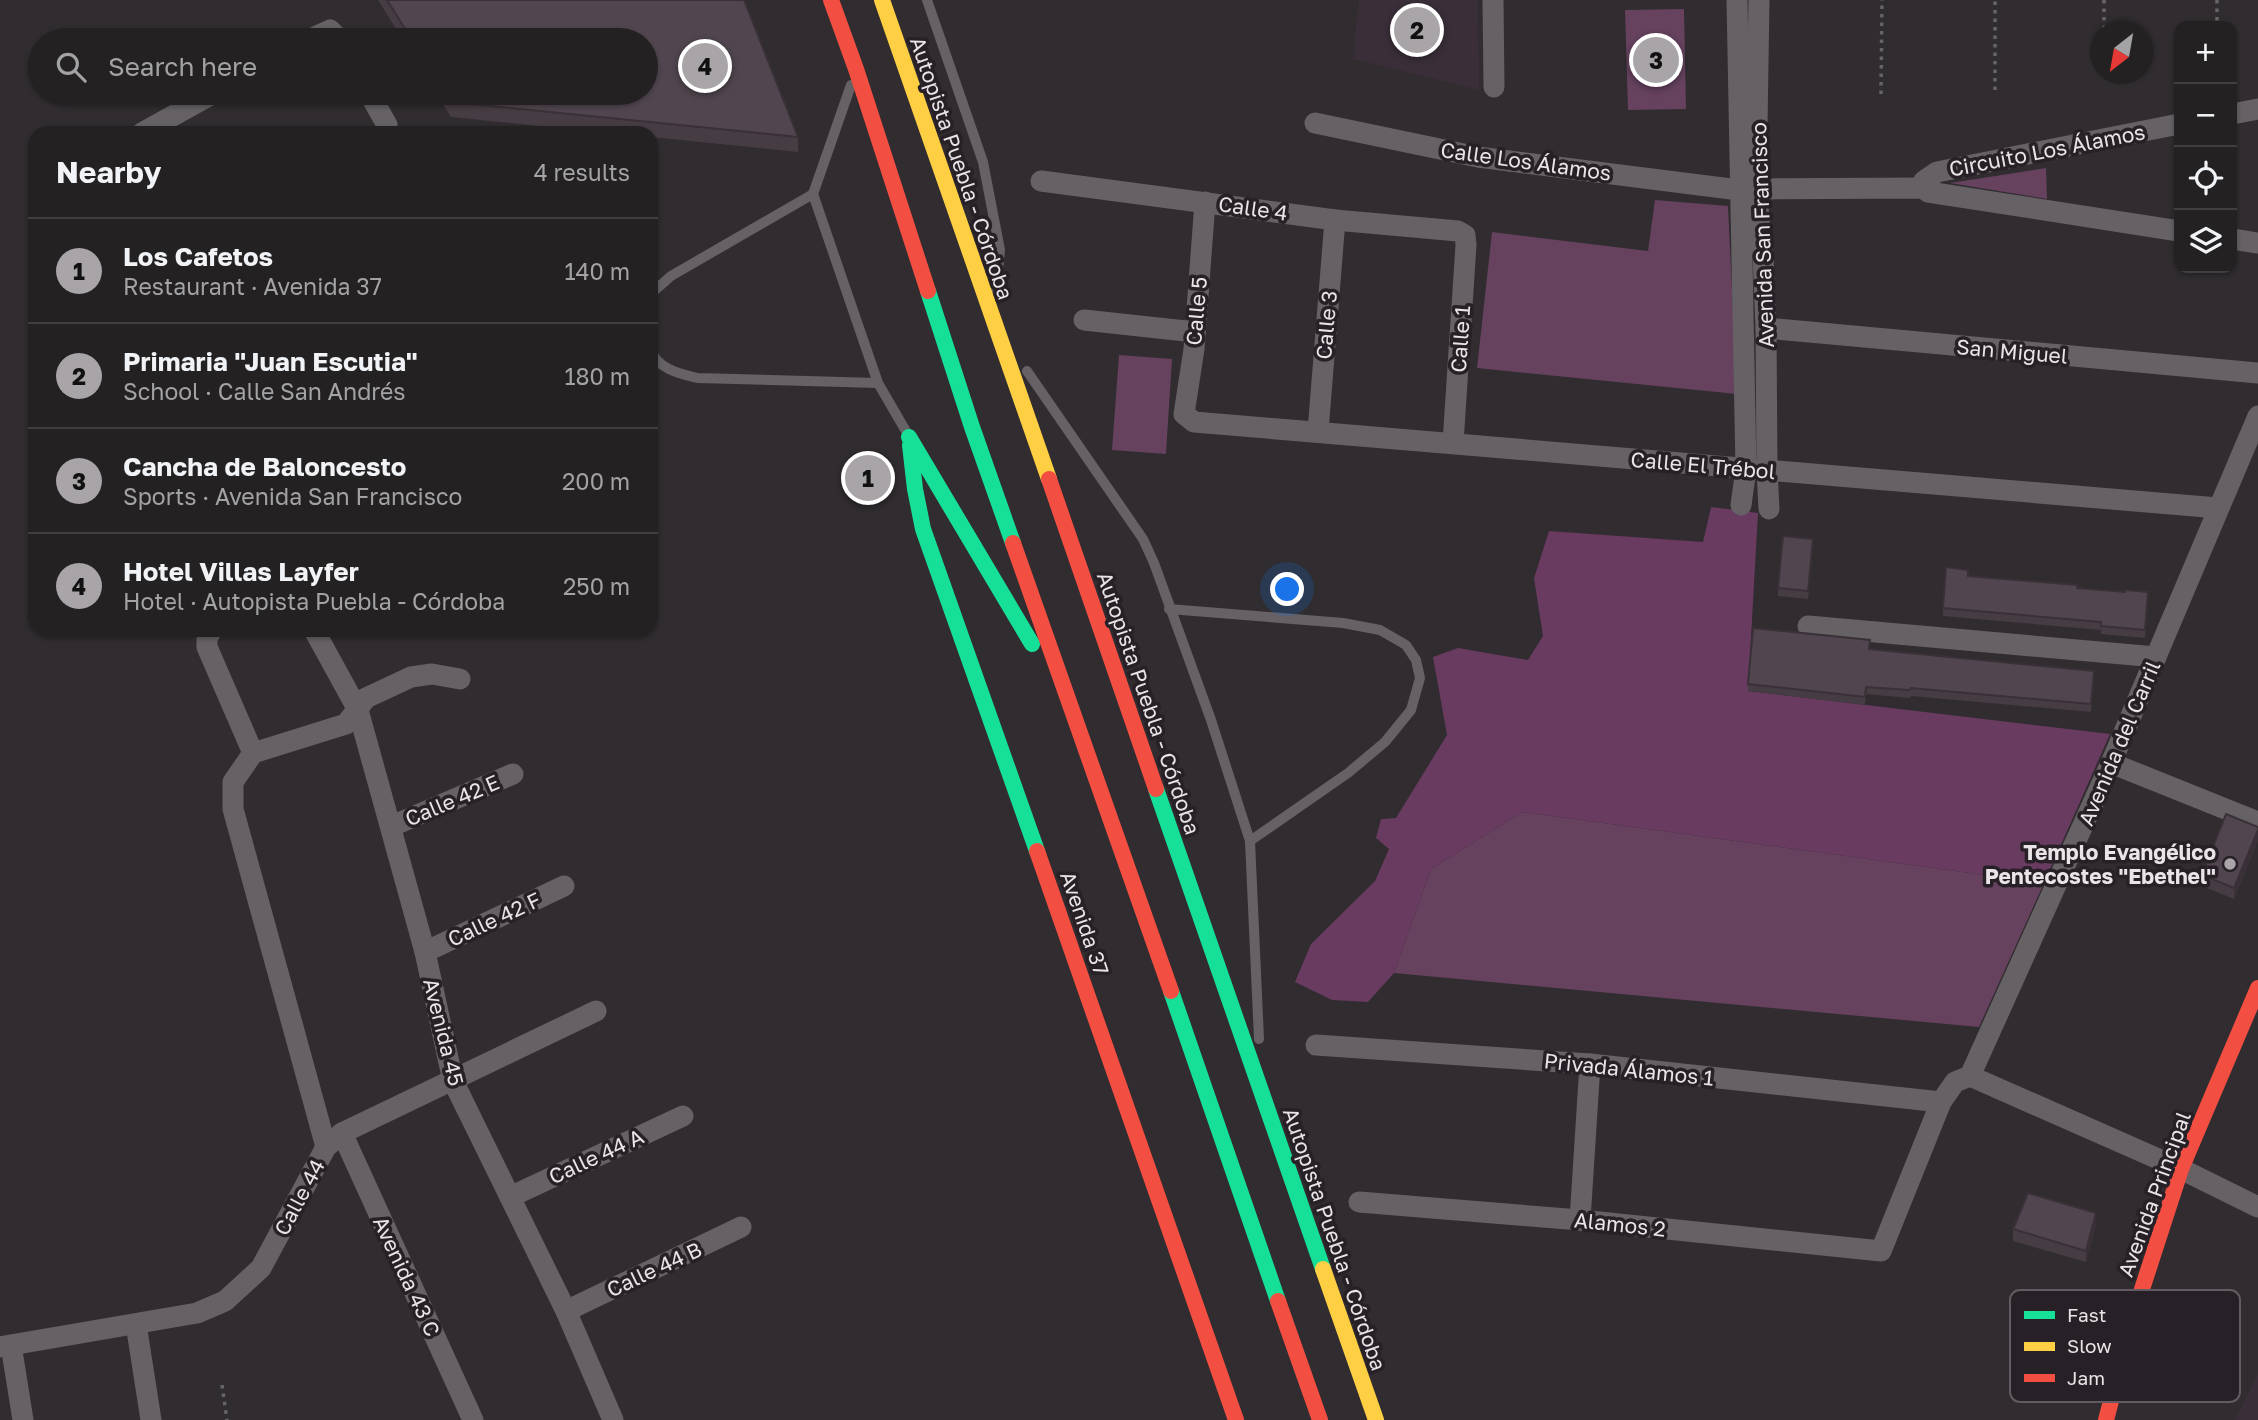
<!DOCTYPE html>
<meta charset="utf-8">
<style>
:root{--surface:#242123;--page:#2c292b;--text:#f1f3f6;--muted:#a3a3a6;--line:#413e41;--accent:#a8a4a7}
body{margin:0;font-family:"Golos Text",sans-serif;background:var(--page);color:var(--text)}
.controls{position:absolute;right:21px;top:21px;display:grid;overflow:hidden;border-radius:14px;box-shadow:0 2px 5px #0004}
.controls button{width:63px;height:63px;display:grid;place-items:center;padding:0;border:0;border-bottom:2px solid var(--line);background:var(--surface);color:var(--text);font:35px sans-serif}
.compass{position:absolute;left:2090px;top:21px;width:63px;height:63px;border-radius:50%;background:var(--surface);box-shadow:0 2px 5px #0004;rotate:211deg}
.you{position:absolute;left:1288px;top:590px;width:24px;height:24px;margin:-18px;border:5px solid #fff;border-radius:50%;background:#1a73e8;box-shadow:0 0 0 10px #1a73e833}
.badge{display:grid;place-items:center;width:46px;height:46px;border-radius:50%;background:var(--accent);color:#111;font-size:23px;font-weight:700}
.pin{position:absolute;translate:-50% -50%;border:4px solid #fff;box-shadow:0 2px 7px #0006}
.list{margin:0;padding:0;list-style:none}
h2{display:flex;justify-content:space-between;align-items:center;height:91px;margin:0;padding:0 28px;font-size:30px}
h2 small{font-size:23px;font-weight:400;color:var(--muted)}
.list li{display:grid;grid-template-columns:46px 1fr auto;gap:21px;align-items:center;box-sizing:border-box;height:105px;padding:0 28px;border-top:2px solid var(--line)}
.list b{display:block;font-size:26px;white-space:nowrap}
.list p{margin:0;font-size:23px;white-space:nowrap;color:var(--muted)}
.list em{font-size:23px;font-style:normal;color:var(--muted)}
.icon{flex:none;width:38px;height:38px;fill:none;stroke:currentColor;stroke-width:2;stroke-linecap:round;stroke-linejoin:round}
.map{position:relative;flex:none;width:2258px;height:1420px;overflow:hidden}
.search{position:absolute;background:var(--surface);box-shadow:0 2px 5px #0004;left:28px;top:28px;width:630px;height:77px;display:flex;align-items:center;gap:18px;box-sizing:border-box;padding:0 24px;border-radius:38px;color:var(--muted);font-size:26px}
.panel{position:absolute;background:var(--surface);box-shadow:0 2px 5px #0004;left:28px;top:126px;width:630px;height:511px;border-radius:21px}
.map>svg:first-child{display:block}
</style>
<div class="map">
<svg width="2258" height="1420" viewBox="0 0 2258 1420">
<rect width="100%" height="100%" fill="#302c2f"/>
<g fill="#3a2f39">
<path d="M1359 0H1478L1479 90 1353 59Z"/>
<path d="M2258 1374V1420H2235Z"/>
</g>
<g fill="#66425f">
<path d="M1684 9 1686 109 1628 110 1625 10Z"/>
<path d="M2046 168 2047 199 1950 183Z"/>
<path d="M1655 200 1728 206 1737 394 1477 368 1492 232 1648 251Z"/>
<path d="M1119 355 1172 359 1166 454 1112 450Z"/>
<path d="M1522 812 2044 883 1979 1027 1394 973 1431 869Z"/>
</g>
<path fill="#693b61" d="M1711 507 1758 513 1748 691 2110 734 2044 883 1522 812 1431 869 1394 973 1368 1002 1332 1000 1295 982 1311 944 1375 881 1389 849 1376 838 1381 819 1396 818 1447 735 1433 657 1458 648 1528 660 1543 636 1534 578 1549 531 1703 542Z"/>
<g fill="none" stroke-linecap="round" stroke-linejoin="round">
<g stroke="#666466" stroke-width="3.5" stroke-dasharray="3.5 5" stroke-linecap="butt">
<path d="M2104 0V32"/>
<path d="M2217 0V26"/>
<path d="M1995 90V0"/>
<path d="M1881 94 1882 0"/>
<path d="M222 1385 227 1420"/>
</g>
<g stroke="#656164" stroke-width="10">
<path d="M927 0 983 162 1000 250 996 289"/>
<path d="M851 85 813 194 878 383 907 433"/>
<path d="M651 300 654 291 671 276 813 194"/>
<path d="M651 350C657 369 681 374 697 378L878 383"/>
<path d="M1027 371 1143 539 1154 563 1211 720 1250 841 1259 1039"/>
<path d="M1169 609 1343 623 1380 630 1406 645 1416 660 1420 678 1411 710 1385 742 1348 773 1250 841"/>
</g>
<g stroke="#656164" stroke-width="21">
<path d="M1493 0 1494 87"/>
<path d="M1737 0 1746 469 1741 505"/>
<path d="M1759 0 1756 189 1763 255 1766 328 1767 470 1769 509"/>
<path d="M308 40 330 30 340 40"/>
<path d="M369 93 387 125 384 133"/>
<path d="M2232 114 2258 109"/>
<path d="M1315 123 1478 157 1739 190"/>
<path d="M142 133 214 93"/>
<path d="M1041 181 1335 220 1458 231 1465 235 1466 245 1453 443"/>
<path d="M1923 188 1924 181 1937 172 2179 124"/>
<path d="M1756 189 1923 188 1928 192 2179 231"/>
<path d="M1205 202 1194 349 1184 414 1194 422 2218 508"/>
<path d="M2232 239 2258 243"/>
<path d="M1084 320 1195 332"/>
<path d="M1766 328 2258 373"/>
<path d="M1318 431 1335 220"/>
<path d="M1808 626 2156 657"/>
<path d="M212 630 207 638V647L253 753"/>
<path d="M314 630 358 710 425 952 453 1081 566 1311 613 1420"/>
<path d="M253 753 233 782V809L326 1147"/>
<path d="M253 753 346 724 366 698 411 677 432 674 460 679"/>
<path d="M2111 763 2258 822"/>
<path d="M392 826 513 774"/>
<path d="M425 952 564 886"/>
<path d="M1316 1045 1590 1064 1941 1102"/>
<path d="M1970 1076 2181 1169 2258 1207"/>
<path d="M342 1133 473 1420"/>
<path d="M510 1197 683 1116"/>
<path d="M1359 1202 1580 1220 1881 1251 1941 1102 1955 1082 1970 1076 2111 763 2258 416"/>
<path d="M1580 1220 1590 1064"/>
<path d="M566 1311 741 1227"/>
<path d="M136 1324 151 1420"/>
<path d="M11 1345 23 1420"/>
<path d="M0 1347 197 1313 225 1301 261 1268 326 1147 342 1133 596 1011"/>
</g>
<g stroke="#16e098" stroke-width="16">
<path d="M928 291 972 427 1013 543"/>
<path d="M909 437 1032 644"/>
<path d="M910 445 915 489 923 529 1037 851"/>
<path d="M1156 789 1323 1269"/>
<path d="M1171 991 1278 1301"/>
</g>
<g stroke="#ffcf43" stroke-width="16">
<path d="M882 0 1049 479"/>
<path d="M1323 1269 1376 1420"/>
</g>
<g stroke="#f24e42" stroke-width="16">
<path d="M831 0 856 69 928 291"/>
<path d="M1049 479 1156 789"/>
<path d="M1013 543 1171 991"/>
<path d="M1037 851 1236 1420"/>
<path d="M1278 1301 1320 1420"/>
<path d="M2106 1420 2133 1317 2181 1169 2258 988"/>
</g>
</g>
<g fill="#463c44">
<path d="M378 0H744L798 137V152L651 137V133H609L451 117 436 93H646V40H403Z"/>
<path d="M1813 547 1808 599 1778 596V588Z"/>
<path d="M1968 577 2077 588 2148 600 2145 638 2101 634V630L1943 616V608Z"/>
<path d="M2094 678 2091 712 1911 696 1910 698 1866 694 1865 705 1748 691V684Z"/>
<path d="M2258 827V841L2234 899 2202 886V875Z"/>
<path d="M2096 1225 2086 1262 2013 1241V1229Z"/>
</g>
<g fill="#393137">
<path d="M2258 830V841L2234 899V888Z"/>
<path d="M2096 1213V1225L2086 1262V1251Z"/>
</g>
<g fill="#51464f" stroke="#393137" stroke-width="2">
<path d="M387 0H744L798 137 451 102 445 93H646V40H412Z"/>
<path d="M1783 536 1813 539 1808 591 1778 588Z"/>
<path d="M1946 567 1968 570V576L2077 585V588L2125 592V590L2148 592 2145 630 2101 626V622L1943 608Z"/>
<path d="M1753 628 1870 640 1869 649 2094 671 2091 704 1911 688 1910 690 1866 687 1865 697 1748 684Z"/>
<path d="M2226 814 2258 827V830L2234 888 2202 875Z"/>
<path d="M2028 1193 2096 1213 2086 1251 2013 1229Z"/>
</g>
<circle fill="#a8a4a7" stroke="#282027" stroke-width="2.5" cx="2230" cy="864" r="7"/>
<g text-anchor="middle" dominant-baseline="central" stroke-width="7" stroke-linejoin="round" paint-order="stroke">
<g font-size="21" fill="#e9e4e8" stroke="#282027">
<text transform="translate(2047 150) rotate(-11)">Circuito Los Álamos</text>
<text transform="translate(1526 161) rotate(8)">Calle Los Álamos</text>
<text transform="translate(962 168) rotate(71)">Autopista Puebla - Córdoba</text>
<text transform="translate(1253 208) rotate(8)">Calle 4</text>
<text transform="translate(1762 235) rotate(-92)">Avenida San Francisco</text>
<text transform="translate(1196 311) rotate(-85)">Calle 5</text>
<text transform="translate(1326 325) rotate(-85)">Calle 3</text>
<text transform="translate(1460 339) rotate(-86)">Calle 1</text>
<text transform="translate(2012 351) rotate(5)">San Miguel</text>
<text transform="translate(1703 465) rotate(5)">Calle El Trébol</text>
<text transform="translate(1149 703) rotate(71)">Autopista Puebla - Córdoba</text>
<text transform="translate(2119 743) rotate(-67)">Avenida del Carril</text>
<text transform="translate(452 800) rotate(-23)">Calle 42 E</text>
<text transform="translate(494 919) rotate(-25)">Calle 42 F</text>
<text transform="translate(1085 923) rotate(71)">Avenida 37</text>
<text transform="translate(444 1032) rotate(76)">Avenida 45</text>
<text transform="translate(1629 1069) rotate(6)">Privada Álamos 1</text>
<text transform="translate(596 1156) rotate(-25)">Calle 44 A</text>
<text transform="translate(2154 1194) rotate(-70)">Avenida Principal</text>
<text transform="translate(299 1197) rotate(-62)">Calle 44</text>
<text transform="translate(1620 1224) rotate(6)">Alamos 2</text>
<text transform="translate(1335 1239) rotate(71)">Autopista Puebla - Córdoba</text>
<text transform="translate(654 1269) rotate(-25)">Calle 44 B</text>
<text transform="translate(407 1276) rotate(65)">Avenida 43 C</text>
</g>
<g font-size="21" font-weight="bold" fill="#e9e4e8" stroke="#282027" text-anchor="end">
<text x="2216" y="852">Templo Evangélico<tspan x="2216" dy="24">Pentecostes "Ebethel"</tspan></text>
</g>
</g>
<rect x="2010" y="1290" width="230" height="112" rx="10" fill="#282027" stroke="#625b61" stroke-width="2"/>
<rect x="2024" y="1311" width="31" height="8" fill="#16e098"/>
<rect x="2024" y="1342" width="31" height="9" fill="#ffcf43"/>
<rect x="2024" y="1374" width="31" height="8" fill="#f24e42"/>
<g font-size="19" fill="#e9e4e8">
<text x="2067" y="1322">Fast</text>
<text x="2067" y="1353">Slow</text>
<text x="2067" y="1385">Jam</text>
</g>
</svg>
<div class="controls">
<button>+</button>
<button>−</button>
<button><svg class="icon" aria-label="locate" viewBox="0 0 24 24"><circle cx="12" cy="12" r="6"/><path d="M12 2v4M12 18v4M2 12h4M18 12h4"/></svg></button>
<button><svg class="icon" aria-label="layers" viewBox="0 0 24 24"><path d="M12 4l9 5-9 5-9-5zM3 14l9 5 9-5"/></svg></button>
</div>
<svg class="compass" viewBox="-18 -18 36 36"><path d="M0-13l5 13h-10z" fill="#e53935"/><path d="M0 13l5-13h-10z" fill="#a3a3a6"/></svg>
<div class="you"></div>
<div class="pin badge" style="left:868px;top:478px">1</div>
<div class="pin badge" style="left:1417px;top:30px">2</div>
<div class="pin badge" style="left:1656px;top:60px">3</div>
<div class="pin badge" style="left:705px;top:66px">4</div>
<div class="search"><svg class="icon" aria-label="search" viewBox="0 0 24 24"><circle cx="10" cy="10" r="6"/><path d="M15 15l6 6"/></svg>Search here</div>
<section class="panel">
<h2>Nearby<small>4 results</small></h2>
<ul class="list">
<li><span class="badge">1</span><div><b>Los Cafetos</b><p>Restaurant · Avenida 37</p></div><em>140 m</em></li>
<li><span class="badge">2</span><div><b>Primaria &quot;Juan Escutia&quot;</b><p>School · Calle San Andrés</p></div><em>180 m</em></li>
<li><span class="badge">3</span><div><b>Cancha de Baloncesto</b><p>Sports · Avenida San Francisco</p></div><em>200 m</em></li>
<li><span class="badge">4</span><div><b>Hotel Villas Layfer</b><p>Hotel · Autopista Puebla - Córdoba</p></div><em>250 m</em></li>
</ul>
</section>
</div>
